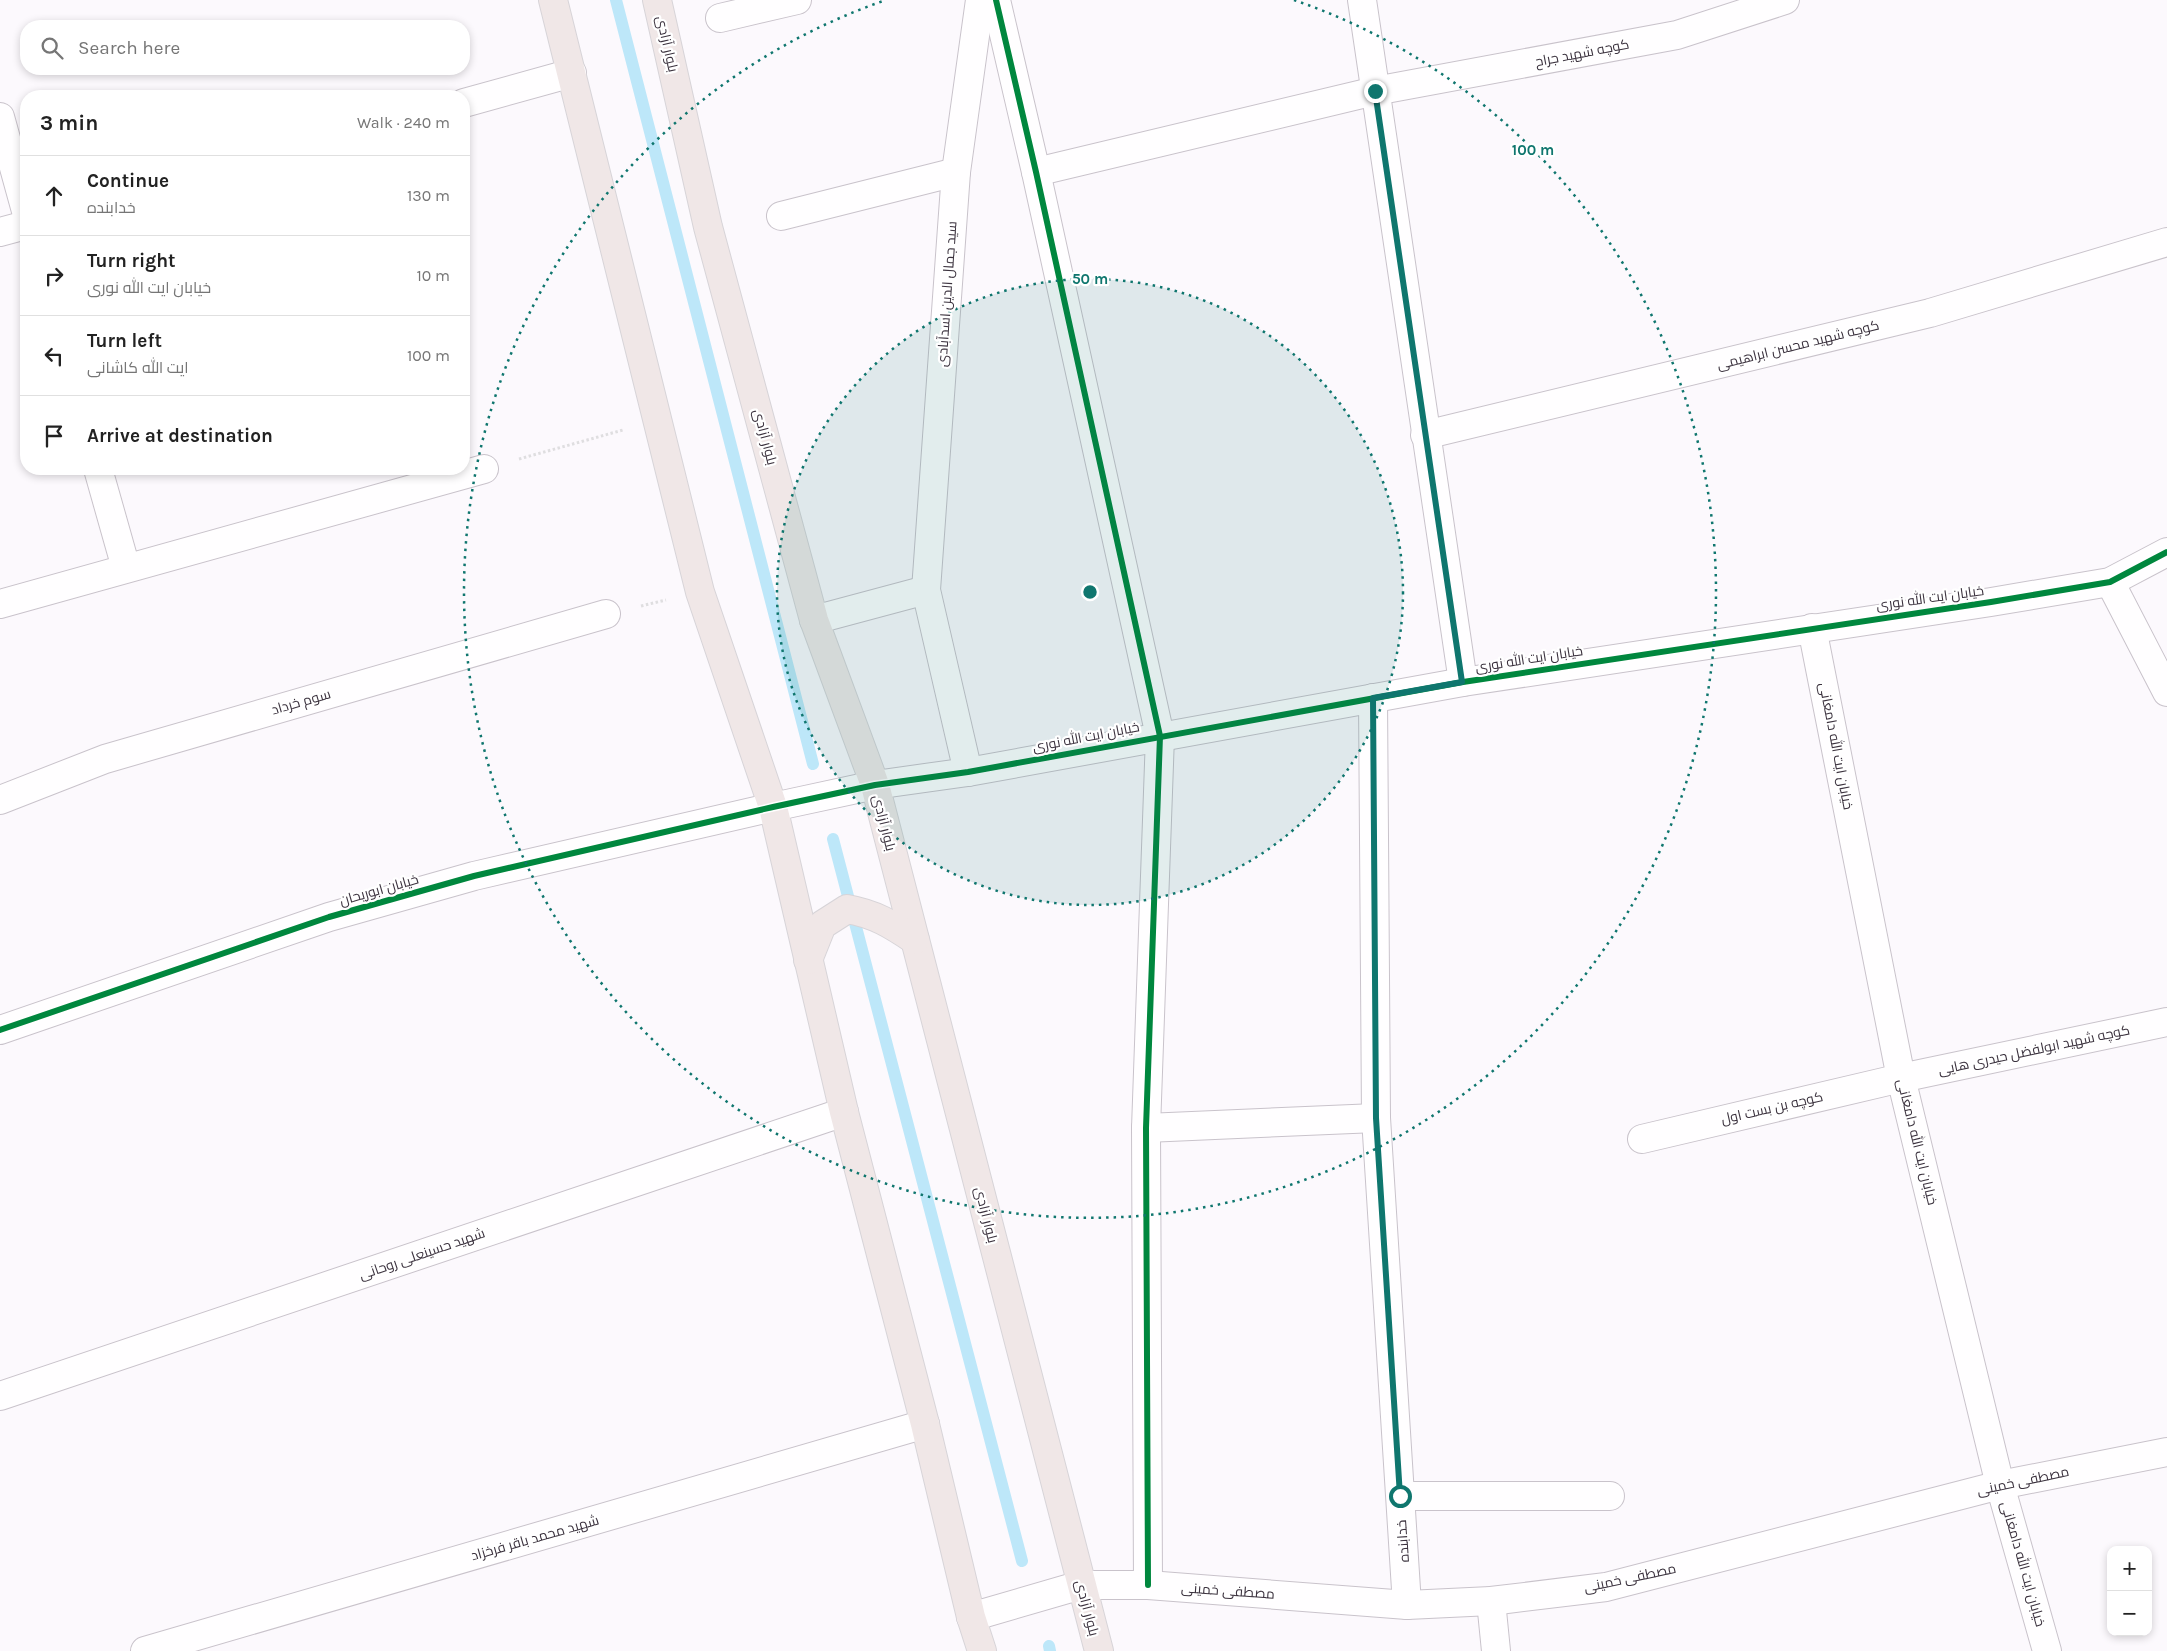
<!DOCTYPE html>
<meta charset="utf-8">
<style>
:root{--surface:#fff;--page:#f2f2f2;--text:#222;--muted:#767676;--line:#e0e0e0}
body{margin:0;font-family:Karla,Cairo,sans-serif;background:var(--page);color:var(--text)}
.controls{position:absolute;right:15px;bottom:15px;display:grid;overflow:hidden;border-radius:10px;box-shadow:0 2px 8px #0003}
.controls button{width:45px;height:45px;display:grid;place-items:center;padding:0;border:0;border-bottom:1px solid var(--line);background:var(--surface);color:var(--text);font:25px sans-serif}
.stop{position:absolute;width:15px;height:15px;margin:-11px;border:4px solid #0f766e;border-radius:50%;background:#fff}
.stop.end{background:#0f766e;border-color:#fff;box-shadow:0 1px 5px #0008}
.list{margin:0;padding:0;list-style:none}
h2{display:flex;justify-content:space-between;align-items:center;height:65px;margin:0;padding:0 20px;font-size:21px}
h2 small{font-size:16px;font-weight:400;color:var(--muted)}
.list li{display:grid;grid-template-columns:32px 1fr auto;gap:15px;align-items:center;box-sizing:border-box;height:80px;padding:0 20px;border-top:1px solid var(--line)}
.list b{display:block;font-size:19px;white-space:nowrap}
.list p{margin:0;font-size:16px;white-space:nowrap;color:var(--muted)}
.list em{font-size:16px;font-style:normal;color:var(--muted)}
.icon{flex:none;width:28px;height:28px;fill:none;stroke:currentColor;stroke-width:2;stroke-linecap:round;stroke-linejoin:round}
.map{position:relative;flex:none;width:2167px;height:1651px;overflow:hidden}
.search{position:absolute;background:var(--surface);box-shadow:0 2px 8px #0003;left:20px;top:20px;width:450px;height:55px;display:flex;align-items:center;gap:12px;box-sizing:border-box;padding:0 18px;border-radius:20px;color:var(--muted);font-size:19px}
.panel{position:absolute;background:var(--surface);box-shadow:0 2px 8px #0003;left:20px;top:90px;width:450px;height:385px;border-radius:20px}
.map>svg:first-child{display:block}
</style>
<div class="map">
<svg width="2167" height="1651" viewBox="0 0 2167 1651">
<rect width="100%" height="100%" fill="#fcf9fd"/>
<g fill="none" stroke-linecap="round" stroke-linejoin="round">
<g stroke="#bde7f9" stroke-width="12">
<path d="M616 0 813 764"/>
<path d="M833 839 1022 1561"/>
<path d="M1049 1646 1050 1651"/>
</g>
<g stroke="#c9c3cb" stroke-width="30">
<g id="minor">
<path d="M996 0 1036 172 1160 736 1146 1128 1148 1585"/>
<path d="M1362 0 1463 682"/>
<path d="M720 18 797 0"/>
<path d="M464 103 572 73"/>
<path d="M0 117 26 211"/>
<path d="M1036 172 1375 91 1677 35 1785 0"/>
<path d="M781 216 956 172"/>
<path d="M0 232 26 225"/>
<path d="M1425 435 1930 313 2167 242"/>
<path d="M98 469 126 568"/>
<path d="M2110 582 2167 692"/>
<path d="M0 604 484 469"/>
<path d="M814 620 926 590"/>
<path d="M1812 628 1901 1078 2000 1485 2047 1651"/>
<path d="M1373 698 1376 1118 1407 1605"/>
<path d="M968 772 926 590 956 172 980 0"/>
<path d="M0 800 105 759 606 614"/>
<path d="M0 1030 329 917 474 876 773 807 875 785 968 772 1463 682 1991 602 2110 582 2167 552"/>
<path d="M1146 1128 1376 1118"/>
<path d="M1642 1139 1901 1078 2167 1022"/>
<path d="M0 1396 844 1112"/>
<path d="M1401 1496H1610"/>
<path d="M1491 1601 1496 1651"/>
<path d="M971 1617 1081 1585H1148L1407 1605 1491 1601 1606 1587 2000 1485 2167 1452"/>
<path d="M145 1651 925 1424"/>
</g>
</g>
<g stroke="#d7d4d8" stroke-width="30">
<g id="major">
<path d="M553 0 700 592 773 807 844 1112 925 1424 971 1617 982 1651"/>
<path d="M657 0 708 227 814 620 875 785 1099 1651"/>
<path d="M808 960 822 925 847 909C875 914 891 924 915 940"/>
</g>
</g>
<g stroke="#dfdee0" stroke-width="3" stroke-dasharray="2.5 2.5" stroke-linecap="butt">
<path d="M519 459 623 430"/>
<path d="M641 606 666 600"/>
</g>
<use href="#minor" stroke="#fffeff" stroke-width="28"/>
<use href="#major" stroke="#f0e7e7" stroke-width="28"/>
<g stroke="#fff" stroke-width="9">
<g id="cycleway">
<path d="M996 0 1036 172 1160 736 1146 1128 1148 1585"/>
<path d="M0 1030 329 917 474 876 773 807 875 785 968 772 1463 682 1991 602 2110 582 2167 552"/>
</g>
</g>
<use href="#cycleway" stroke="#00873e" stroke-width="6"/>
</g>
<g fill="none" stroke-linecap="round" stroke-linejoin="round">
<path stroke="#0f766e" stroke-width="6" d="M1375 91 1462 682 1373 698 1376 1118 1400 1496"/>
</g>
<circle cx="1090" cy="592" r="313" fill="#0f766e" fill-opacity=".12"/>
<g fill="none" stroke="#0f766e" stroke-width="2.5" stroke-dasharray="2.5 5">
<circle cx="1090" cy="592" r="313"/>
<path d="M1294 0A626 626 0 1 1 886 0"/>
</g>
<g text-anchor="middle" dominant-baseline="central" stroke-width="4.5" stroke-linejoin="round" paint-order="stroke">
<g font-size="14" fill="#3b323e" stroke="#fff">
<text transform="translate(667 44) rotate(77)">بلوار آزادی</text>
<text transform="translate(1582 53) rotate(-11)">کوچه شهید جراح</text>
<text transform="translate(947 294) rotate(-86)">سید جمال الدین اسدآبادی</text>
<text transform="translate(1798 345) rotate(-14)">کوچه شهید محسن ابراهیمی</text>
<text transform="translate(765 437) rotate(75)">بلوار آزادی</text>
<text transform="translate(1930 598) rotate(-8)">خیابان ایت الله نوری</text>
<text transform="translate(1529 659) rotate(-9)">خیابان ایت الله نوری</text>
<text transform="translate(301 702) rotate(-16)">سوم خرداد</text>
<text transform="translate(1086 737) rotate(-11)">خیابان ایت الله نوری</text>
<text transform="translate(1836 746) rotate(79)">خیابان ایت الله دامغانی</text>
<text transform="translate(884 823) rotate(76)">بلوار آزادی</text>
<text transform="translate(379 890) rotate(-16)">خیابان ابوریحان</text>
<text transform="translate(2034 1050) rotate(-12)">کوچه شهید ابولفضل حیدری هایی</text>
<text transform="translate(1772 1108) rotate(-13)">کوچه بن بست اول</text>
<text transform="translate(1917 1142) rotate(76)">خیابان ایت الله دامغانی</text>
<text transform="translate(986 1215) rotate(76)">بلوار آزادی</text>
<text transform="translate(422 1254) rotate(-19)">شهید حسینعلی روحانی</text>
<text transform="translate(2023 1481) rotate(-12)">مصطفی خمینی</text>
<text transform="translate(535 1538) rotate(-16)">شهید محمد باقر فرخزاد</text>
<text transform="translate(1403 1541) rotate(-94)">خدابنده</text>
<text transform="translate(2023 1564) rotate(74)">خیابان ایت الله دامغانی</text>
<text transform="translate(1630 1578) rotate(-12)">مصطفی خمینی</text>
<text transform="translate(1228 1591) rotate(4)">مصطفی خمینی</text>
<text transform="translate(1087 1608) rotate(75)">بلوار آزادی</text>
</g>
</g>
<circle cx="1090" cy="592" r="8" fill="#0f766e" stroke="#fff" stroke-width="2.5"/>
<g font-size="15" text-anchor="middle" font-weight="bold" fill="#0f766e" stroke="#fff" stroke-width="4.5" stroke-linejoin="round" paint-order="stroke">
<text x="1533" y="155">100 m</text>
<text x="1090" y="284">50 m</text>
</g>
</svg>
<div class="controls">
<button>+</button>
<button>−</button>
</div>
<div class="stop" style="left:1400px;top:1496px"></div>
<div class="stop end" style="left:1375px;top:91px"></div>
<div class="search"><svg class="icon" aria-label="search" viewBox="0 0 24 24"><circle cx="10" cy="10" r="6"/><path d="M15 15l6 6"/></svg>Search here</div>
<section class="panel">
<h2>3 min<small>Walk · 240 m</small></h2>
<ul class="list">
<li><svg class="icon" aria-label="ahead" viewBox="0 0 24 24"><path d="M12 20V5M6 11l6-6 6 6"/></svg><div><b>Continue</b><p>خدابنده</p></div><em>130 m</em></li>
<li><svg class="icon" aria-label="right" viewBox="0 0 24 24"><path d="M7 20v-9h11M14 6l5 5-5 5"/></svg><div><b>Turn right</b><p>خیابان ایت الله نوری</p></div><em>10 m</em></li>
<li><svg class="icon" aria-label="left" viewBox="0 0 24 24"><path d="M17 20v-9H6M10 6l-5 5 5 5"/></svg><div><b>Turn left</b><p>ایت الله کاشانی</p></div><em>100 m</em></li>
<li><svg class="icon" aria-label="arrive" viewBox="0 0 24 24"><path d="M6 21V4h12l-3 4 3 4H6"/></svg><div><b>Arrive at destination</b></div></li>
</ul>
</section>
</div>
